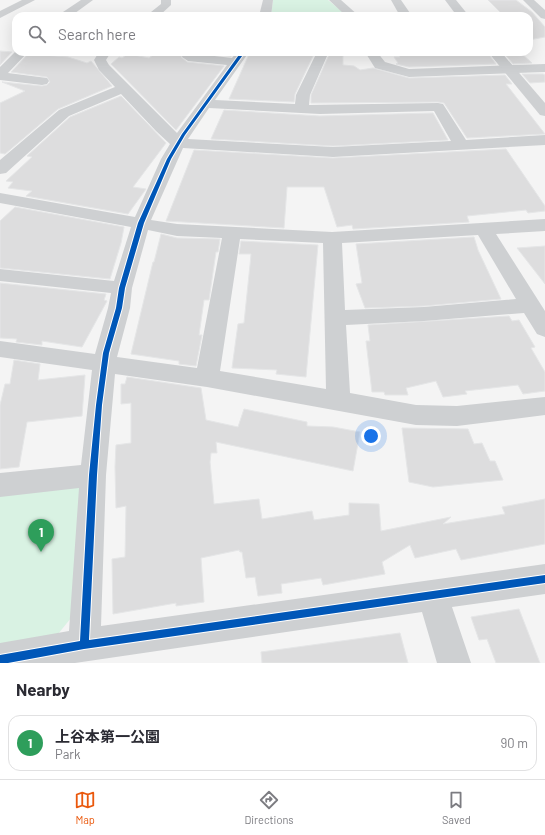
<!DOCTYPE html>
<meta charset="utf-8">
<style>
:root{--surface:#fff;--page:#f7f7f7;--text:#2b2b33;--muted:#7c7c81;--line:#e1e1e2;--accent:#ea580c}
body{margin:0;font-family:Barlow,"Noto Sans JP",sans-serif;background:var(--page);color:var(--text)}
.you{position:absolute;left:371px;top:436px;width:14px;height:14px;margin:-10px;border:3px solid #fff;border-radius:50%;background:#1a73e8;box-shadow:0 0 0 6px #1a73e833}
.badge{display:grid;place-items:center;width:26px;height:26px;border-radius:50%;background:var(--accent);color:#fff;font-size:13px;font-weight:700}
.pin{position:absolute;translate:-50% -33px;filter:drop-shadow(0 1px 2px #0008)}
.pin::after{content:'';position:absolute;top:21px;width:14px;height:12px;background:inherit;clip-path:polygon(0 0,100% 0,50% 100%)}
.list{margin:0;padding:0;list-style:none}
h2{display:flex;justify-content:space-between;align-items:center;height:52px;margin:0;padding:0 16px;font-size:17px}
h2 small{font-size:13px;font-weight:400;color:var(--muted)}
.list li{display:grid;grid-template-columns:26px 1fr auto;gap:12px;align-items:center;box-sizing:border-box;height:56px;margin:0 8px 8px;padding:0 8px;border:1px solid var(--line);border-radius:12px}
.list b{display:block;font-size:15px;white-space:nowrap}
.list p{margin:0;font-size:13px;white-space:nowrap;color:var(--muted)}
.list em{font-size:13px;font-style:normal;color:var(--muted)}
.icon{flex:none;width:22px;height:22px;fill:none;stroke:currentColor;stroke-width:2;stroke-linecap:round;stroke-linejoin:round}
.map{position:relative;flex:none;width:545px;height:663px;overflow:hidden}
.search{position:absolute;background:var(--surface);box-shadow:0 4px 16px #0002;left:12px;right:12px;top:12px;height:44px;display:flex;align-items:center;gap:10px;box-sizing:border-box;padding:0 14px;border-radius:12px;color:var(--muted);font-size:15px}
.sheet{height:116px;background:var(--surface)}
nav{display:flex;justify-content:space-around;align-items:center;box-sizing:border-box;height:56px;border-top:1px solid var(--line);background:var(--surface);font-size:11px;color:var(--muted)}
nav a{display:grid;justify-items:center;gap:2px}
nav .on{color:var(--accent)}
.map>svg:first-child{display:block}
</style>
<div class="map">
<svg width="545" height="663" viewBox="0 0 545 663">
<rect width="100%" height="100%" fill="#f4f4f4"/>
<g fill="#d9f2e3">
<path d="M273 0H328L347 16H271Z"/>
<path d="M88 481 75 613 54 639 0 647V491Z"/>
</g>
<g fill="#ddddde" stroke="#e5e6e7">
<path d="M488 0H516L532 12 545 27V37L529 40V16H504Z"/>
<path d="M0 51 12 52 0 65Z"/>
<path d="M157 52H185L182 54 181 57 187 62 224 66 176 130 111 64 119 57 122 58 128 54 149 58Z"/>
<path d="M192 52H235L231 56Z"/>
<path d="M250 52H315L295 94 294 102 229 99Z"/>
<path d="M397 52H487L496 64 409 67 396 64 398 63 394 57H400Z"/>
<path d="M503 52H520L532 63 513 64Z"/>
<path d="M332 53 343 54V65L354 66 360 70 373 68 409 78 505 75 512 84H506L545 134 467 138 444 103 438 102 311 103V95L328 57Z"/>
<path d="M28 54 68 57 87 63 91 61 112 86 58 109 5 154 0 153V103L25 91 2 82 42 86 47 85 50 82 47 77 11 72Z"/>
<path d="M522 74H543L545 75V82L530 83Z"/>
<path d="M121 96 166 143 133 187 146 189 128 214 26 196 32 191 8 188 13 182 6 181 32 157 27 156 70 117Z"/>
<path d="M224 110 320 116 433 113 448 140 333 146 211 139Z"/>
<path d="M506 149 545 206V211L528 213 526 210 467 216 469 222 353 229 352 225 337 227 324 187H287L284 228 166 221 194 150 333 158Z"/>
<path d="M15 207 124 227 121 243 110 279 0 268V221Z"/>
<path d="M161 234 177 238 220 239 218 252H216L209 300H204L199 335H202L196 366 179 364V361L131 354 153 262H154Z"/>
<path d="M474 237 478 250 501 299 424 306 365 308 356 284 362 283 356 244Z"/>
<path d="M241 241 318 245 306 377 276 374 277 370 232 368 238 324 244 323 250 265 251 254H239Z"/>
<path d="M545 246V284L517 248Z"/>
<path d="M0 283 106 294 104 300 107 301 82 347 42 341V345L16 342 17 339 0 338Z"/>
<path d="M509 316 512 321 519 320 535 347 531 348 545 372V391L523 394 518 385 465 391 467 394 443 397 436 381 406 388 408 395H385L384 392H372L366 341H370L368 325Z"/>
<path d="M14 360 40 364 38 380 85 375 82 416 27 422 19 467 0 469V405L5 384H10Z"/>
<path d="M127 377 201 388 206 420 238 427 244 409 307 422V426L333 427 360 432 353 471 216 442 217 453H211L210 462 214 504 259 499 262 519 312 511 314 520 349 515V503L379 504 381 531 451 517 443 524 505 514 502 507 545 499V544L461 560 456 549 415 558 410 545 382 562 385 574 323 585 321 578 281 584 282 593 258 596 255 577 246 578 242 552H240L239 550 201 558 204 602 176 606V603L113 614 112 559 125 557 126 506 116 508 115 467 116 445 131 443V403L121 404V384H125Z"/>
<path d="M402 428 468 429 474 444 482 443 490 461H495L503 480 433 487 409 482Z"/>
<path d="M519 609 540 663H496L487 639 479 640 471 617Z"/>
<path d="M400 633 408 663H262L261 652Z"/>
</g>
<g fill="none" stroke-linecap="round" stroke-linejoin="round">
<g fill="#ced0d2" fill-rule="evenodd">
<path d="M81 0H93L71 16H57Z"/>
<path d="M161 0H171V5L159 16H146L161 4Z"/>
<path d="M263 0H273L271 16H259Z"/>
<path d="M329 0H341L359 16H346Z"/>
<path d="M391 0H401L412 16H400Z"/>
<path d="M523 0H534L545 10V19L541 18Z"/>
<path d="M16 51 28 52 8 73 47 78 49 81 47 84 42 85 0 80V67Z"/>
<path d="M99 52H111L106 60 109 65 177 133 227 65 188 61 182 57 183 54 188 53 232 58 237 52H249L215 100 295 104 296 95 317 52H331L327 56 310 95 309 105 438 103 443 104 466 140 545 135V145L333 157 183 148 151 220 177 224 332 232 545 219V231L496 234 545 311V337L537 334 524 313 424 321 346 325 350 393 416 405 457 406 545 397V415L457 426 416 425 207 387 115 374 106 475 101 626 545 564V594L452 607 471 663H437L422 612 75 663H0V643L69 631 79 488 0 497V473L81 465 92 370 0 357V341L95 354 108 308 111 293 0 281V269L114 281 131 227 0 203V193L135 217 161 159 170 144 156 131 121 94 69 116 6 173 0 174V160L59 110 115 87 99 70 94 60ZM209 108 320 114 434 111 451 141 333 147 188 139ZM148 230 177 236 222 238 197 368 117 357 130 308 132 288ZM478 235 516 299 424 307 345 310 342 243ZM240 239 323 243 326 389 220 371Z"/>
<path d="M365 52H377L385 62 409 69 545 64V72L409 77 375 68Z"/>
</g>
<g fill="#ced0d2" fill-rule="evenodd">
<path d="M22 0H35L0 18V11Z"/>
<path d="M445 0H456L469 16H457Z"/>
<path d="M488 52H501L545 103V116L540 115Z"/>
</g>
<g stroke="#fff" stroke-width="2">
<path id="cycleway" d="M241 52H245L185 135 171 159 144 223 125 288 122 308 109 353 102 405 97 475 89 640 545 575V583L84 649 8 663H0V655L80 641 89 475 96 405 103 353 116 308 119 288 138 223 167 159 182 134Z"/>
</g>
<use href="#cycleway" fill="#0057b8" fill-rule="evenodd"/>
</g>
</svg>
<div class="you"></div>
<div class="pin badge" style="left:41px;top:552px;background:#2e9e5b">1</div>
<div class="search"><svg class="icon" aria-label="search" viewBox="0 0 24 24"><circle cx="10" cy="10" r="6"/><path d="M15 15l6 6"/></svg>Search here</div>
</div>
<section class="sheet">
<h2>Nearby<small></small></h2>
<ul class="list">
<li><span class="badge" style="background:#2e9e5b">1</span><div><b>上谷本第一公園</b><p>Park</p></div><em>90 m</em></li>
</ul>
</section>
<nav>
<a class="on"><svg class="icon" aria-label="map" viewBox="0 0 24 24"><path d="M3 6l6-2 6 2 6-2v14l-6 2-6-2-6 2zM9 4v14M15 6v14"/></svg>Map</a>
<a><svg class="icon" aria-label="directions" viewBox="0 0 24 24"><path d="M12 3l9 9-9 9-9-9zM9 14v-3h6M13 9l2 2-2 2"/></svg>Directions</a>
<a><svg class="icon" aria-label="saved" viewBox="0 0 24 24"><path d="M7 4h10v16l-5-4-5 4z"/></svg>Saved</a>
</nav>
